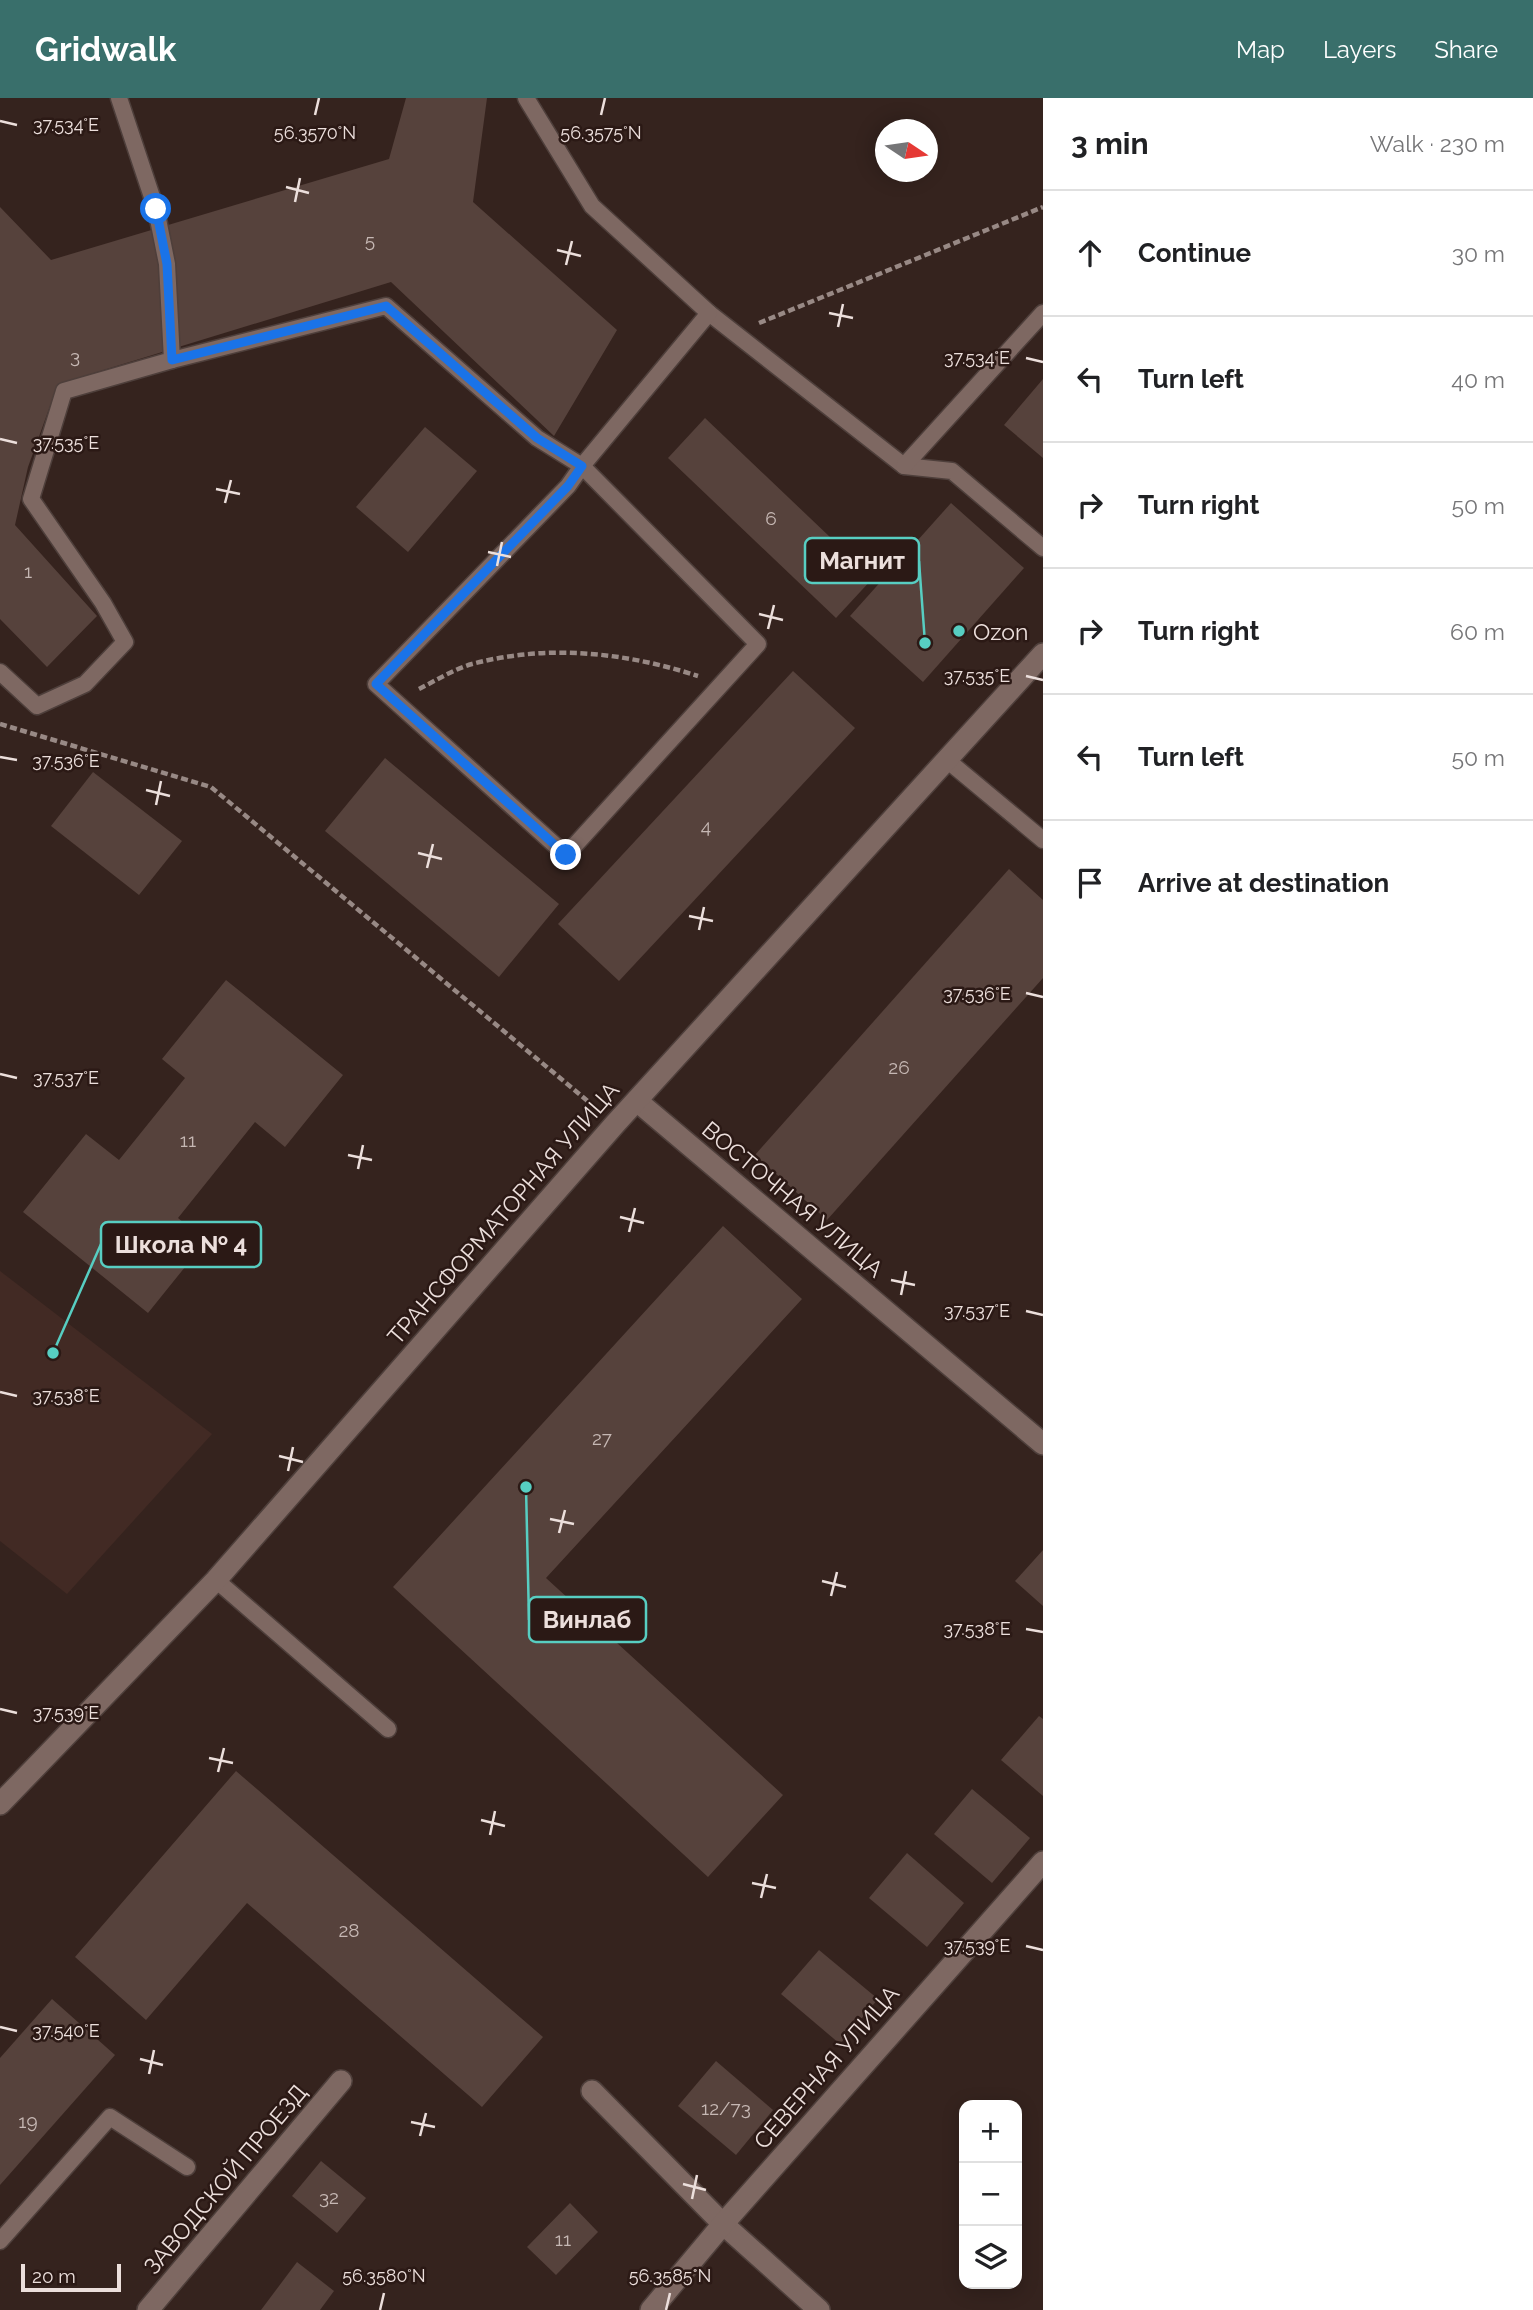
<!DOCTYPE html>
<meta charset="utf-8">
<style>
:root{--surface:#fff;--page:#f2f2f2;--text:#202124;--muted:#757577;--line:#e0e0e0;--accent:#396f6b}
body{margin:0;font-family:Raleway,sans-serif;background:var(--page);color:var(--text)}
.controls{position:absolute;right:21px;bottom:21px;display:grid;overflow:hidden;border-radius:14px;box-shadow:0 4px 18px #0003}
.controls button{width:63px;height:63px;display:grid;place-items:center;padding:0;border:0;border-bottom:2px solid var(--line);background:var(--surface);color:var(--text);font:35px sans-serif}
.compass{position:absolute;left:875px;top:21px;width:63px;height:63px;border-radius:50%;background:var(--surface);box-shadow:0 4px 18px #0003;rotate:103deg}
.scale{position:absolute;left:21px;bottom:18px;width:100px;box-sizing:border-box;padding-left:7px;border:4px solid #ecdfdc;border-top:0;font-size:19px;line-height:24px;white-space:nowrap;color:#ecdfdc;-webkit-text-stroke:5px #2b1915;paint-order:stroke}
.stop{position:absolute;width:21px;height:21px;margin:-16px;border:5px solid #1a73e8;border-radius:50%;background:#fff}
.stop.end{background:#1a73e8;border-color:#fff;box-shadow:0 2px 7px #0008}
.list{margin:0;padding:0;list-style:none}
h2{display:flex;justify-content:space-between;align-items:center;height:91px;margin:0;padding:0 28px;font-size:30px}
h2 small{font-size:23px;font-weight:400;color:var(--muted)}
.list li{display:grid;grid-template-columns:46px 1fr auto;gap:21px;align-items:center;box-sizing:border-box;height:126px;padding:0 28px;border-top:2px solid var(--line)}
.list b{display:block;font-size:26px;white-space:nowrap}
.list em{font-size:23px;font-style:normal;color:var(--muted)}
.icon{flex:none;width:38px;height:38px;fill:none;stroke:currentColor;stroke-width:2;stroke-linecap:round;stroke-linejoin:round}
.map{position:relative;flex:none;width:1043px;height:2212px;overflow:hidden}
header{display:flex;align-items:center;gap:42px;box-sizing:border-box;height:98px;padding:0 35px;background:var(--accent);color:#fff}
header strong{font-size:33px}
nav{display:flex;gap:38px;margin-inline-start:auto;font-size:24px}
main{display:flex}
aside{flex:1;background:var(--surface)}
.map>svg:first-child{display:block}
</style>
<header>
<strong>Gridwalk</strong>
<nav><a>Map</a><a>Layers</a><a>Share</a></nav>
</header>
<main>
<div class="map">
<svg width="1043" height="2212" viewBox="0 0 1043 2212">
<rect width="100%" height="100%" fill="#35231e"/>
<path fill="#422a24" d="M0 1173 212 1336 67 1496 0 1443Z"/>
<g fill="#56423c">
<path d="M406 0H487L473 104 617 232 554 338 391 184 58 286 28 369 15 427 97 518 47 569 0 521V109L51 162 389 61Z"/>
<path d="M1043 281V360L1004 327Z"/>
<path d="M705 320 873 480 836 520 668 360Z"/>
<path d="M425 329 477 373 408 454 356 409Z"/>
<path d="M951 405 1024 470 923 584 850 518Z"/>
<path d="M793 573 855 630 619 883 558 826Z"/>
<path d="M385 660 559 806 499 879 325 733Z"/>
<path d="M93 674 182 743 139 797 51 728Z"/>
<path d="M1009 771 1043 802V880L827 1122 755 1057Z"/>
<path d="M226 882 343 977 285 1049 255 1024 178 1120 206 1143 148 1215 23 1114 86 1036 119 1062 185 980 162 961Z"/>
<path d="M723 1128 802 1201 546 1480 783 1697 708 1779 393 1489Z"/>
<path d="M1043 1452V1508L1015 1483Z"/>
<path d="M1039 1618 1043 1621V1698L1001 1662Z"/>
<path d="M236 1673 543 1939 482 2009 247 1805 146 1922 75 1859Z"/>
<path d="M972 1691 1030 1740 992 1785 934 1736Z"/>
<path d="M907 1755 964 1805 927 1849 869 1800Z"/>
<path d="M819 1852 878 1901 840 1946 781 1896Z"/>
<path d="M52 1901 115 1957 0 2087V1960Z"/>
<path d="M716 1963 773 2012 736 2057 678 2008Z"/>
<path d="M321 2063 366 2100 337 2135 292 2098Z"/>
<path d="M570 2105 598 2134 556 2177 527 2149Z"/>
<path d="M297 2164 334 2193 320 2212H261Z"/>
</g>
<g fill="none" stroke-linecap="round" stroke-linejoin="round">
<g stroke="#4e3f3b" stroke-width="19">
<g id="lane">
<path d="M709 215 904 368 952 373 1043 450"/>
<path d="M172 262 386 208 537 340 582 368 709 215 592 108 526 0"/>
<path d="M582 368 758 546 566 757 376 586 568 388Z"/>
<path d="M904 368 1043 215"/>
<path d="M0 574 37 608 85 586 125 544 103 505 31 401 64 293 172 262 167 166 156 111 119 0"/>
<path d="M947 662 1043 742"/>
<path d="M216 1482 388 1631"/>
<path d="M0 2143 110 2019 187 2069"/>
</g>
</g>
<g stroke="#4e3f3b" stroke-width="24">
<g id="street">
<path d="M637 1003 1043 1346"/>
<path d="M0 1706 216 1482 615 1026 1043 556"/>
<path d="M592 1993 723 2126 819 2212"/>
<path d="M148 2212 341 1983"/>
<path d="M651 2212 723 2126 1043 1764"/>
</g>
</g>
<g stroke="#988985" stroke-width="4.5" stroke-dasharray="7 3.5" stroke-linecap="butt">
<path d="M759 225 1043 109"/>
<path d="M419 591C435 583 454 571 472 566 547 546 624 554 698 578"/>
<path d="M0 626 211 689 596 1010"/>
</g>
<use href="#lane" stroke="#7e6862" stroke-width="16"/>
<use href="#street" stroke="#7e6862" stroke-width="21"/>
</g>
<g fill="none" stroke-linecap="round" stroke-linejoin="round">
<path stroke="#1a73e8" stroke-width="9" d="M156 111 167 166 172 262 386 208 537 340 582 368 568 388 376 586 566 757"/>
</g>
<path fill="none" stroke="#ecdfdc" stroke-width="2.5" d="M315 17 319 0M601 17 605 0M0 23 17 27M286 89 309 95M295 104 300 80M557 152 581 158M566 167 572 143M829 215 853 220M838 229 843 206M1026 260 1043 264M0 341 17 345M216 391 240 396M225 405 231 382M488 454 511 459M497 468 502 444M759 516 783 522M768 531 774 507M1026 578 1043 582M0 659 17 662M146 692 170 698M156 707 161 683M418 755 442 761M427 770 433 746M689 818 713 823M699 832 704 809M1026 895 1043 899M0 976 17 980M348 1057 372 1062M358 1071 363 1047M620 1119 644 1125M629 1134 635 1110M891 1182 915 1187M901 1197 906 1173M1026 1213 1043 1217M0 1294 17 1298M279 1358 303 1364M288 1373 293 1349M550 1421 574 1426M559 1435 565 1412M822 1483 846 1489M831 1498 837 1474M1026 1531 1043 1534M0 1611 17 1615M209 1660 233 1665M218 1674 224 1650M481 1722 505 1728M490 1737 495 1713M752 1785 776 1790M761 1800 767 1776M1026 1848 1043 1852M0 1929 17 1933M140 1961 163 1967M149 1976 154 1952M411 2024 435 2029M420 2038 426 2015M683 2086 706 2092M692 2101 697 2077M380 2212 384 2195M666 2212 670 2195"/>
<circle fill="#57cec2" stroke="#2b1915" stroke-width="2.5" cx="959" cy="533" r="7"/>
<g text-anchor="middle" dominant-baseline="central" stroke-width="5" stroke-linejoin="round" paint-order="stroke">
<g font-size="19" fill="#c6b8b4">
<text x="370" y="142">5</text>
<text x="75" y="258">3</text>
<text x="771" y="420">6</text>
<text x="28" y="473">1</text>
<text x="706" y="728">4</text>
<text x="899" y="969">26</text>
<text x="188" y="1042">11</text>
<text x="602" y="1340">27</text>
<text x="349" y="1832">28</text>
<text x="726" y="2010">12/73</text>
<text x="28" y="2023">19</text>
<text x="329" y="2099">32</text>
<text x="563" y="2141">11</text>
</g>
<g font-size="23" fill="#ecdfdc" stroke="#2b1915" text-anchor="start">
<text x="973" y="533">Ozon</text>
</g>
<g font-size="23" fill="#ecdfdc" stroke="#2b1915">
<text transform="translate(793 1101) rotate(40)">ВОСТОЧНАЯ УЛИЦА</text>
<text transform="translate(503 1115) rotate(-49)">ТРАНСФОРМАТОРНАЯ УЛИЦА</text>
<text transform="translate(826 1969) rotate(-49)">СЕВЕРНАЯ УЛИЦА</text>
<text transform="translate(225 2081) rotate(-50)">ЗАВОДСКОЙ ПРОЕЗД</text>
</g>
</g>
<g font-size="18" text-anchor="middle" fill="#ecdfdc" stroke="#2b1915" stroke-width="5" stroke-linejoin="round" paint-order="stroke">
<text x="66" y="33">37.534°E</text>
<text x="315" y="41">56.3570°N</text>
<text x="601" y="41">56.3575°N</text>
<text x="977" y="266">37.534°E</text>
<text x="66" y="351">37.535°E</text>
<text x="977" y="584">37.535°E</text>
<text x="66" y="669">37.536°E</text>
<text x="977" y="902">37.536°E</text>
<text x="66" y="986">37.537°E</text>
<text x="977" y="1219">37.537°E</text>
<text x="66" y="1304">37.538°E</text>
<text x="977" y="1537">37.538°E</text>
<text x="66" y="1621">37.539°E</text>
<text x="977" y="1854">37.539°E</text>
<text x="66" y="1939">37.540°E</text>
<text x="384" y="2184">56.3580°N</text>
<text x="670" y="2184">56.3585°N</text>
</g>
<path fill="none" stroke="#57cec2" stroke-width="2.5" d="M925 545L919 463M53 1255L101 1146M526 1389L529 1522"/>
<g fill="#57cec2" stroke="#2b1915" stroke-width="2.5">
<circle cx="925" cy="545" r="7"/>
<circle cx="53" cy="1255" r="7"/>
<circle cx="526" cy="1389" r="7"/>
</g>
<g fill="#2b1915" stroke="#57cec2" stroke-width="2.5">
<rect x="805" y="440" width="114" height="45" rx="7"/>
<rect x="101" y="1124" width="160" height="45" rx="7"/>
<rect x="529" y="1499" width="117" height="45" rx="7"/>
</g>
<g font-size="24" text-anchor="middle" font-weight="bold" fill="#ecdfdc">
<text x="862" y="471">Магнит</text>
<text x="181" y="1155">Школа № 4</text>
<text x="587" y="1530">Винлаб</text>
</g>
</svg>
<div class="controls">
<button>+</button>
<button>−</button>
<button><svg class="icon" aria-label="layers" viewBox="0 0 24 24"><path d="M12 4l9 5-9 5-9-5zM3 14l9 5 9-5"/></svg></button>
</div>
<svg class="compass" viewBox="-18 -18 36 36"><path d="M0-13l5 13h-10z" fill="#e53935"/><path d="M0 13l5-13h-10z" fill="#757577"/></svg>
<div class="scale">20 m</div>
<div class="stop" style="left:156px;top:111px"></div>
<div class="stop end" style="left:566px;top:757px"></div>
</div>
<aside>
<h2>3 min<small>Walk · 230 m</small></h2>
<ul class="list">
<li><svg class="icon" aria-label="ahead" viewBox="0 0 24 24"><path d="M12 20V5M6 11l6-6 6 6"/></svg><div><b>Continue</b></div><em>30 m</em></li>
<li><svg class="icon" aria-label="left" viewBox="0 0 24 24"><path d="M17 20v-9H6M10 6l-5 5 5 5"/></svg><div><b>Turn left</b></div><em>40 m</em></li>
<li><svg class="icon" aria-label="right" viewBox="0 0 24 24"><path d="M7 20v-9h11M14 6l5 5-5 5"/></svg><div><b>Turn right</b></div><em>50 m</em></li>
<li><svg class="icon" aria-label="right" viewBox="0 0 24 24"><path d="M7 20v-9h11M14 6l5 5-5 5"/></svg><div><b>Turn right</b></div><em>60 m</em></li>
<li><svg class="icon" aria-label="left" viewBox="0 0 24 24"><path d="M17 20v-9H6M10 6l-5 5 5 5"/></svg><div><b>Turn left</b></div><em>50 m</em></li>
<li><svg class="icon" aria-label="arrive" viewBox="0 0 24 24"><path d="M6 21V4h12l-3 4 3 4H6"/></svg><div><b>Arrive at destination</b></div></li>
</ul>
</aside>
</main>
